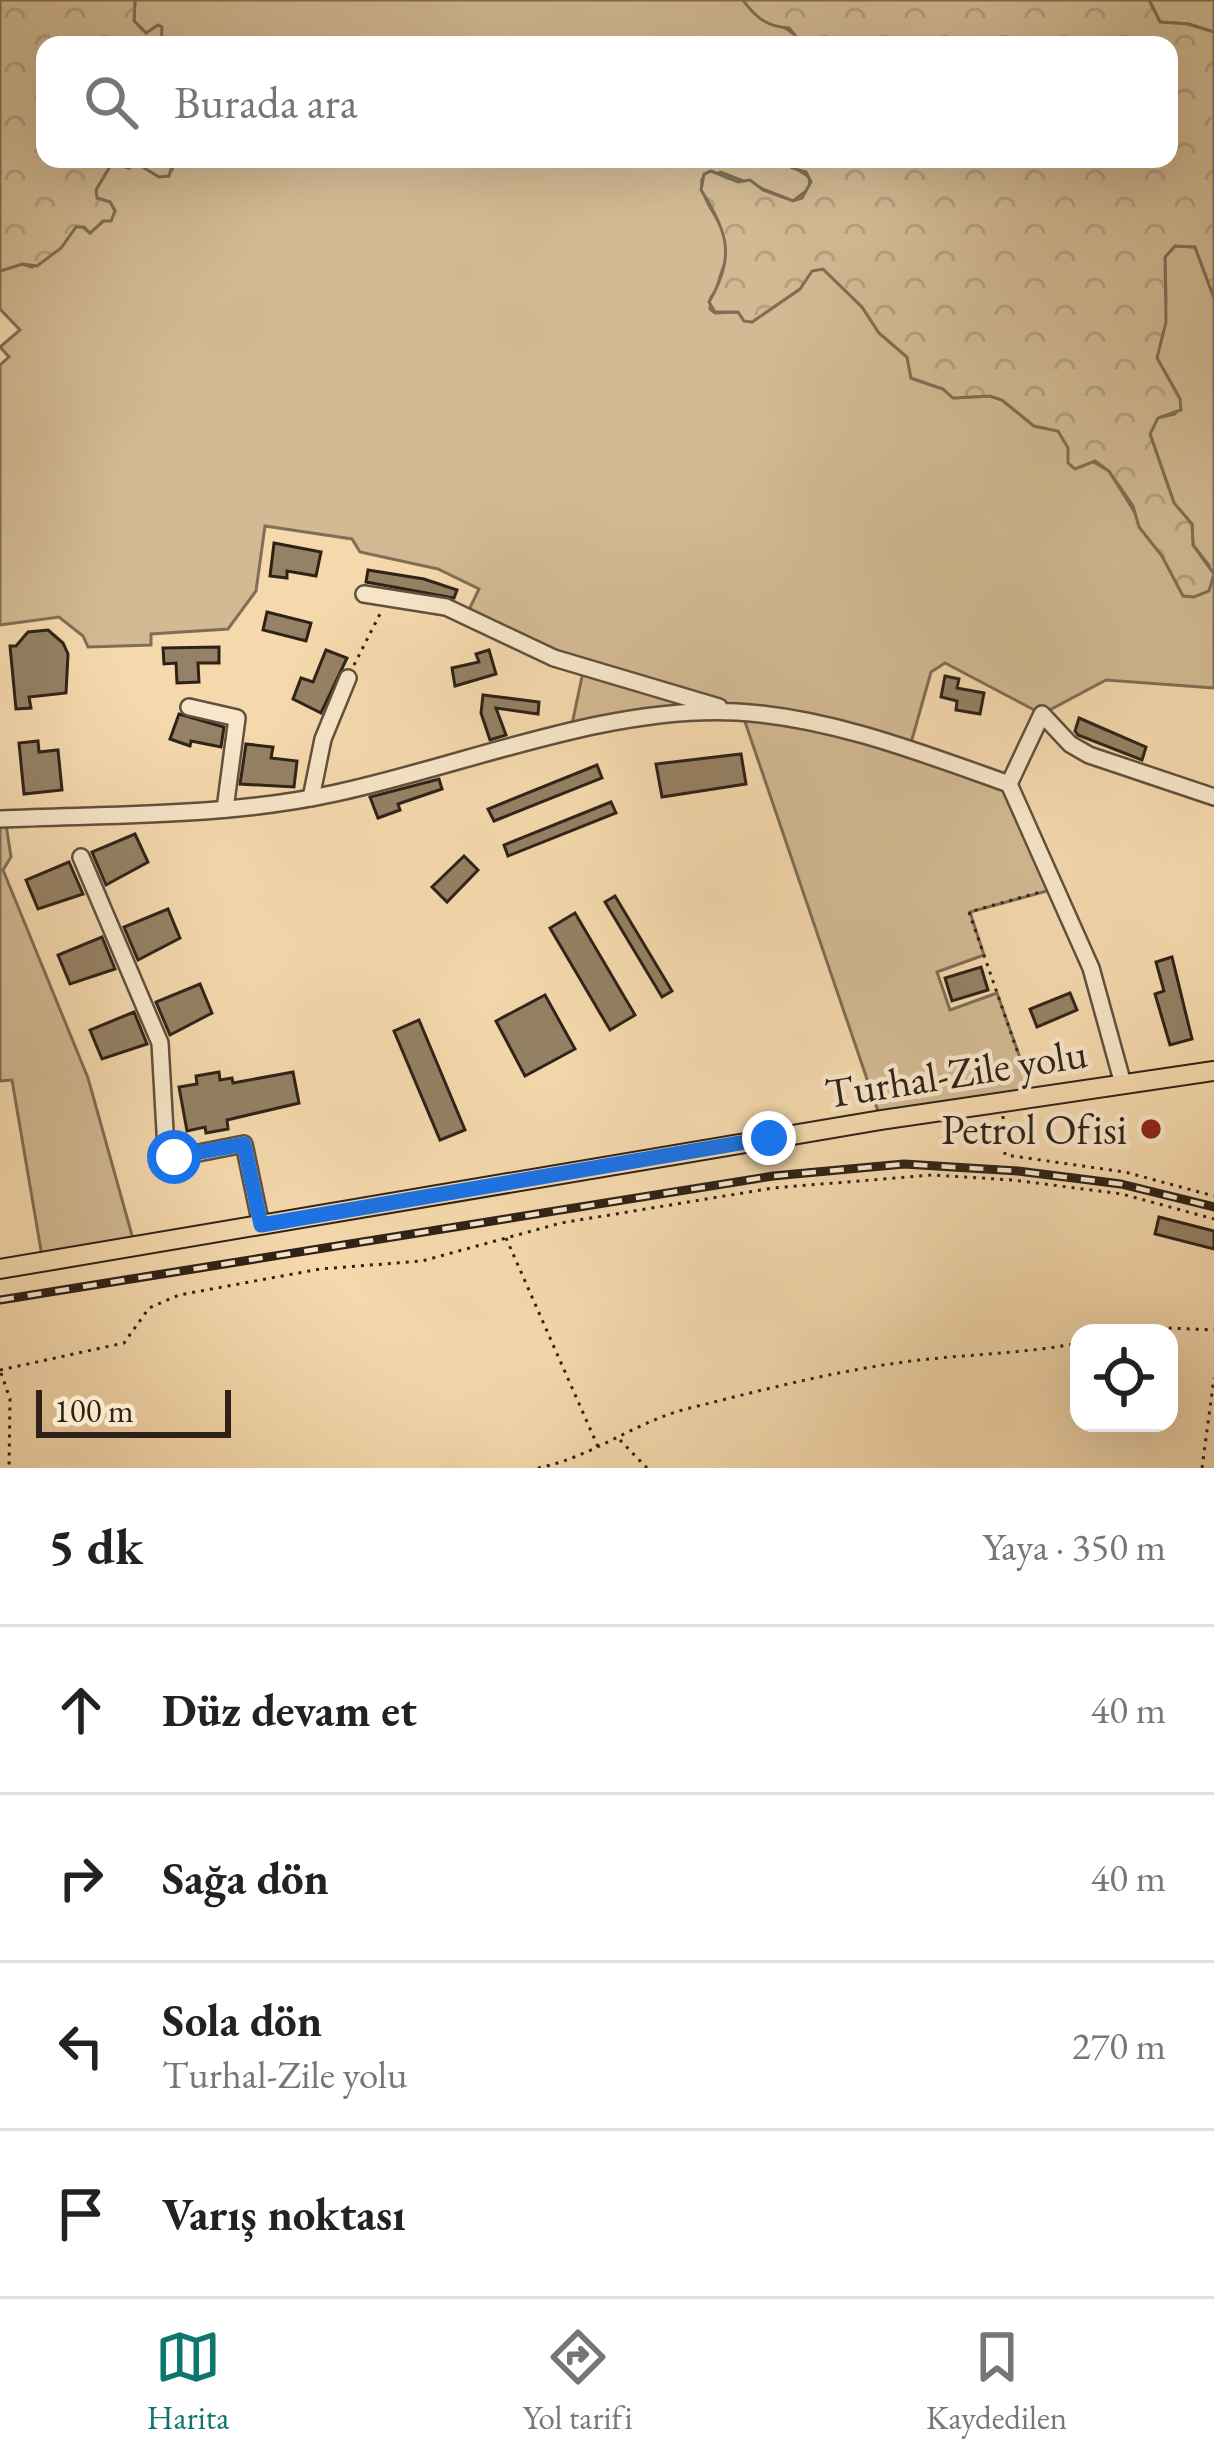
<!DOCTYPE html>
<html lang="tr">
<meta charset="utf-8">
<style>
:root{--surface:#fff;--page:#f2f2f2;--text:#222;--muted:#767676;--line:#e0e0e0;--accent:#0f766e}
body{margin:0;font-family:"EB Garamond",serif;background:var(--page);color:var(--text)}
.controls{position:absolute;right:36px;bottom:36px;display:grid;overflow:hidden;border-radius:24px;box-shadow:0 12px 48px #0002}
.controls button{width:108px;height:108px;display:grid;place-items:center;padding:0;border:0;border-bottom:3px solid var(--line);background:var(--surface);color:var(--text);font:60px sans-serif}
.scale{position:absolute;left:36px;bottom:30px;width:195px;box-sizing:border-box;padding-left:12px;border:6px solid #2e2218;border-top:0;font-size:33px;line-height:42px;white-space:nowrap;color:#2e2218;-webkit-text-stroke:9px #f8e6ca;paint-order:stroke}
.stop{position:absolute;width:36px;height:36px;margin:-27px;border:9px solid #1a73e8;border-radius:50%;background:#fff}
.stop.end{background:#1a73e8;border-color:#fff;box-shadow:0 3px 12px #0008}
.list{margin:0;padding:0;list-style:none}
h2{display:flex;justify-content:space-between;align-items:center;height:156px;margin:0;padding:0 48px;font-size:51px}
h2 small{font-size:39px;font-weight:400;color:var(--muted)}
.list li{display:grid;grid-template-columns:78px 1fr auto;gap:36px;align-items:center;box-sizing:border-box;height:168px;padding:0 48px;border-top:3px solid var(--line)}
.list b{display:block;font-size:45px;white-space:nowrap}
.list p{margin:0;font-size:39px;white-space:nowrap;color:var(--muted)}
.list em{font-size:39px;font-style:normal;color:var(--muted)}
.icon{flex:none;width:66px;height:66px;fill:none;stroke:currentColor;stroke-width:2;stroke-linecap:round;stroke-linejoin:round}
.map{position:relative;flex:none;width:1214px;height:1468px;overflow:hidden}
.search{position:absolute;background:var(--surface);box-shadow:0 12px 48px #0002;left:36px;right:36px;top:36px;height:132px;display:flex;align-items:center;gap:30px;box-sizing:border-box;padding:0 42px;border-radius:24px;color:var(--muted);font-size:45px}
.sheet{height:828px;background:var(--surface)}
nav{display:flex;justify-content:space-around;align-items:center;box-sizing:border-box;height:168px;border-top:3px solid var(--line);background:var(--surface);font-size:33px;color:var(--muted)}
nav a{display:grid;justify-items:center;gap:6px}
nav .on{color:var(--accent)}
.map>svg:first-child{display:block}
</style>
<div class="map">
<svg width="1214" height="1468" viewBox="0 0 1214 1468">
<defs>
<pattern id="forest-crowns" width="20" height="18" patternUnits="userSpaceOnUse" patternTransform="scale(3)"><rect width="20" height="18" fill="#d3ba94"/><path d="M2 6a3 3 0 1 1 6 0M12 15a3 3 0 1 1 6 0" fill="none" stroke="#b5a07f"/></pattern>
</defs>
<rect width="100%" height="100%" fill="#f5d9ad"/>
<filter id="stains"><feTurbulence type="fractalNoise" baseFrequency=".00167" numOctaves="4"/><feColorMatrix values="0 0 0 0 .2 0 0 0 0 .09 0 0 0 0 .02 0 0 0 .5 -.17"/></filter>
<radialGradient id="worn" r=".72"><stop offset=".6" stop-color="#630" stop-opacity="0"/><stop offset="1" stop-color="#630" stop-opacity=".3"/></radialGradient>
<g fill="#d3ba94" stroke="#806e56" stroke-width="3">
<path d="M135 0H743C767 30 785 18 803 45H161V38L153 30 146 33 134 21Z"/>
<path d="M1149 0H1214V32L1189 24 1160 22Z"/>
<path d="M174 159H782L809 177 810 188 793 201 721 172 702 179C699 210 741 229 722 271 717 282 720 288 711 297L710 309 715 313 738 312 752 322 800 289 812 270 823 269 862 307 879 333 907 357 911 378 943 389 954 398 990 396 1002 400 1034 426 1058 431 1069 448 1109 471 1162 556 1208 564 1193 545 1192 524 1174 503 1150 434 1157 418 1175 414 1180 399 1157 358 1166 301 1165 257 1175 246 1195 247 1214 298V688L1106 680 1042 714 945 663 931 672 909 750 1009 784 1058 888 970 912 984 955 937 972 950 1010 997 993 1034 1097 881 1120 742 713 570 734 584 667 467 614 479 589 438 569 360 552 352 539 265 526 256 591 228 629 151 634V645L88 647 83 636 59 617 0 625V365L9 357 0 347 20 330 0 309V271L22 264 32 267 61 248 76 226 83 227 90 233 115 211 110 202 97 198 95 189 112 163 129 168 135 163 172 170Z"/>
<path d="M5 818 11 857 3 870 88 1078 135 1246 43 1262 12 1080 0 1081V819Z"/>
</g>
<g fill="url(#forest-crowns)" stroke="#806e56" stroke-width="3">
<path d="M0 0H135L134 21 146 33 158 25 162 27 161 45H45V159H174L169 176 159 177 136 163 129 168 112 163 96 190 97 198 110 202 115 211 111 221H103L90 233 84 227H76L61 248 37 266 22 264 0 271Z"/>
<path d="M743 0H1149L1160 22 1188 24 1214 32V298L1195 247 1175 246 1165 257 1166 322 1157 358 1180 399 1181 410 1158 418 1150 434 1174 503 1192 524 1193 545 1214 574 1209 591 1194 597 1183 596 1162 556 1139 527 1133 506 1109 471 1095 461 1075 469 1068 463V448L1058 431 1034 426 1002 400 990 396 953 398 943 389 911 378 907 357 879 333 862 307 823 269 812 271 800 289 752 322 744 321 738 312H715L709 302C735 258 729 233 701 190L704 174 711 171 738 182 750 180 763 190 793 201 802 198 811 182 806 172 792 168 782 159H1169V45H803L789 28C767 27 755 17 743 0Z"/>
</g>
<g fill="#958165" stroke="#2e2218" stroke-width="3">
<path d="M274 543 321 552 316 576 287 571V578L270 576Z"/>
<path d="M368 570 424 579 457 590 454 598 366 582Z"/>
<path d="M267 612 311 623 306 641 263 630Z"/>
<path d="M48 630 63 643 68 654 66 693 29 697 31 708 16 709 10 646H16L28 632Z"/>
<path d="M219 647V663H198L199 682 177 683 176 663 164 664 163 648Z"/>
<path d="M326 650 347 658 321 713 293 699 301 678 313 682Z"/>
<path d="M489 650 496 674 455 686 452 668 479 662 476 654Z"/>
<path d="M945 676 959 679 957 688 984 693 980 714 956 710 957 701 941 697Z"/>
<path d="M483 695 539 702 538 714 496 708 506 735 490 740 481 713Z"/>
<path d="M179 714 224 727 221 747 191 741 190 746 170 739Z"/>
<path d="M1079 718 1146 747 1142 760 1078 735 1075 731Z"/>
<path d="M38 741 39 752 58 750 62 790 24 794 19 743Z"/>
<path d="M246 744 273 747 271 758 297 761 294 787 240 784Z"/>
<path d="M741 754 746 784 662 797 656 764Z"/>
<path d="M597 765 602 778 494 821 488 809Z"/>
<path d="M439 779 442 789 398 804 400 810 378 818 370 797Z"/>
<path d="M611 802 616 813 508 856 504 845Z"/>
<path d="M135 834 148 862 106 885 92 852Z"/>
<path d="M464 856 478 870 447 902 432 887Z"/>
<path d="M69 862 83 894 38 909 26 880Z"/>
<path d="M615 896 672 991 662 997 605 902Z"/>
<path d="M168 909 180 938 138 960 124 927Z"/>
<path d="M575 913 635 1015 610 1030 550 928Z"/>
<path d="M102 937 115 969 70 984 58 955Z"/>
<path d="M1172 957 1192 1039 1170 1045 1155 994 1164 991 1156 962Z"/>
<path d="M981 967 988 990 952 1001 945 978Z"/>
<path d="M200 984 212 1013 170 1035 156 1002Z"/>
<path d="M1070 993 1077 1010 1037 1027 1030 1009Z"/>
<path d="M545 995 575 1049 525 1076 496 1021Z"/>
<path d="M134 1012 147 1044 102 1059 90 1030Z"/>
<path d="M419 1020 465 1130 440 1140 394 1031Z"/>
<path d="M219 1072 220 1080 232 1078 233 1083 293 1072 299 1103 227 1120 228 1129 206 1133 205 1127 187 1131 179 1087 197 1084 196 1076Z"/>
<path d="M1159 1217 1214 1231V1249L1155 1234Z"/>
</g>
<g fill="none" stroke-linecap="round" stroke-linejoin="round">
<g stroke="#60503d" stroke-width="20">
<g id="minor">
<path d="M364 594 446 607 554 658 719 707"/>
<path d="M189 707 237 718 225 809"/>
<path d="M1009 784 1042 714 1070 744 1089 755 1214 797"/>
<path d="M311 798 323 739 348 678"/>
<path d="M0 819C112 814 227 817 336 793 462 766 607 705 737 712 829 717 922 753 1009 784L1091 968 1123 1084"/>
<path d="M81 857 160 1043 166 1149 178 1157 244 1144 261 1225"/>
</g>
</g>
<g stroke="#2e2218" stroke-width="22">
<path id="major" d="M0 1269 881 1120 1214 1071"/>
</g>
<g stroke="#2e2218" stroke-width="3" stroke-dasharray="3 6" stroke-linecap="butt">
<path d="M354 665 382 610"/>
<path d="M1029 1085 969 912 1044 891"/>
<path d="M1003 1116 1005 1155 1125 1172 1214 1196"/>
<path d="M506 1238 599 1449"/>
<path d="M1124 1333 1168 1328 1214 1330"/>
<path d="M0 1370 124 1343 149 1308 179 1295 320 1269 422 1261 561 1223 773 1188 932 1175 1013 1180 1122 1194 1214 1219"/>
<path d="M1 1373 10 1399 9 1468"/>
<path d="M620 1440 647 1468"/>
<path d="M538 1468C593 1457 636 1421 690 1408 758 1391 827 1373 897 1363 957 1354 1018 1355 1079 1343"/>
<path d="M1202 1468 1214 1378"/>
</g>
<use href="#minor" stroke="#f8e6ca" stroke-width="15"/>
<use href="#major" stroke="#f5d9ad" stroke-width="18"/>
<g stroke="#2e2218" stroke-width="9">
<path id="rail" d="M0 1300 773 1176 904 1164 1018 1171 1121 1184 1214 1207"/>
</g>
<use href="#rail" stroke="#f8e6ca" stroke-width="4.5" stroke-dasharray="14" stroke-linecap="butt"/>
</g>
<g fill="none" stroke-linecap="round" stroke-linejoin="round">
<path stroke="#1a73e8" stroke-width="15" d="M174 1157 244 1144 261 1225 769 1138"/>
</g>
<circle fill="#8f2418" stroke="#f8e6ca" stroke-width="4.5" cx="1151" cy="1129" r="12"/>
<g text-anchor="middle" dominant-baseline="central" stroke-width="9" stroke-linejoin="round" paint-order="stroke">
<g font-size="42" fill="#2e2218" stroke="#f8e6ca">
<text transform="translate(956 1073) rotate(-9)">Turhal-Zile yolu</text>
</g>
<g font-size="42" fill="#2e2218" stroke="#f8e6ca" text-anchor="end">
<text x="1127" y="1129">Petrol Ofisi</text>
</g>
</g>
<rect width="100%" height="100%" filter="url(#stains)"/>
<rect width="100%" height="100%" fill="url(#worn)"/>
</svg>
<div class="controls">
<button><svg class="icon" aria-label="locate" viewBox="0 0 24 24"><circle cx="12" cy="12" r="6"/><path d="M12 2v4M12 18v4M2 12h4M18 12h4"/></svg></button>
</div>
<div class="scale">100 m</div>
<div class="stop" style="left:174px;top:1157px"></div>
<div class="stop end" style="left:769px;top:1138px"></div>
<div class="search"><svg class="icon" aria-label="search" viewBox="0 0 24 24"><circle cx="10" cy="10" r="6"/><path d="M15 15l6 6"/></svg>Burada ara</div>
</div>
<section class="sheet">
<h2>5 dk<small>Yaya · 350 m</small></h2>
<ul class="list">
<li><svg class="icon" aria-label="ahead" viewBox="0 0 24 24"><path d="M12 20V5M6 11l6-6 6 6"/></svg><div><b>Düz devam et</b></div><em>40 m</em></li>
<li><svg class="icon" aria-label="right" viewBox="0 0 24 24"><path d="M7 20v-9h11M14 6l5 5-5 5"/></svg><div><b>Sağa dön</b></div><em>40 m</em></li>
<li><svg class="icon" aria-label="left" viewBox="0 0 24 24"><path d="M17 20v-9H6M10 6l-5 5 5 5"/></svg><div><b>Sola dön</b><p>Turhal-Zile yolu</p></div><em>270 m</em></li>
<li><svg class="icon" aria-label="arrive" viewBox="0 0 24 24"><path d="M6 21V4h12l-3 4 3 4H6"/></svg><div><b>Varış noktası</b></div></li>
</ul>
</section>
<nav>
<a class="on"><svg class="icon" aria-label="map" viewBox="0 0 24 24"><path d="M3 6l6-2 6 2 6-2v14l-6 2-6-2-6 2zM9 4v14M15 6v14"/></svg>Harita</a>
<a><svg class="icon" aria-label="directions" viewBox="0 0 24 24"><path d="M12 3l9 9-9 9-9-9zM9 14v-3h6M13 9l2 2-2 2"/></svg>Yol tarifi</a>
<a><svg class="icon" aria-label="saved" viewBox="0 0 24 24"><path d="M7 4h10v16l-5-4-5 4z"/></svg>Kaydedilen</a>
</nav>
